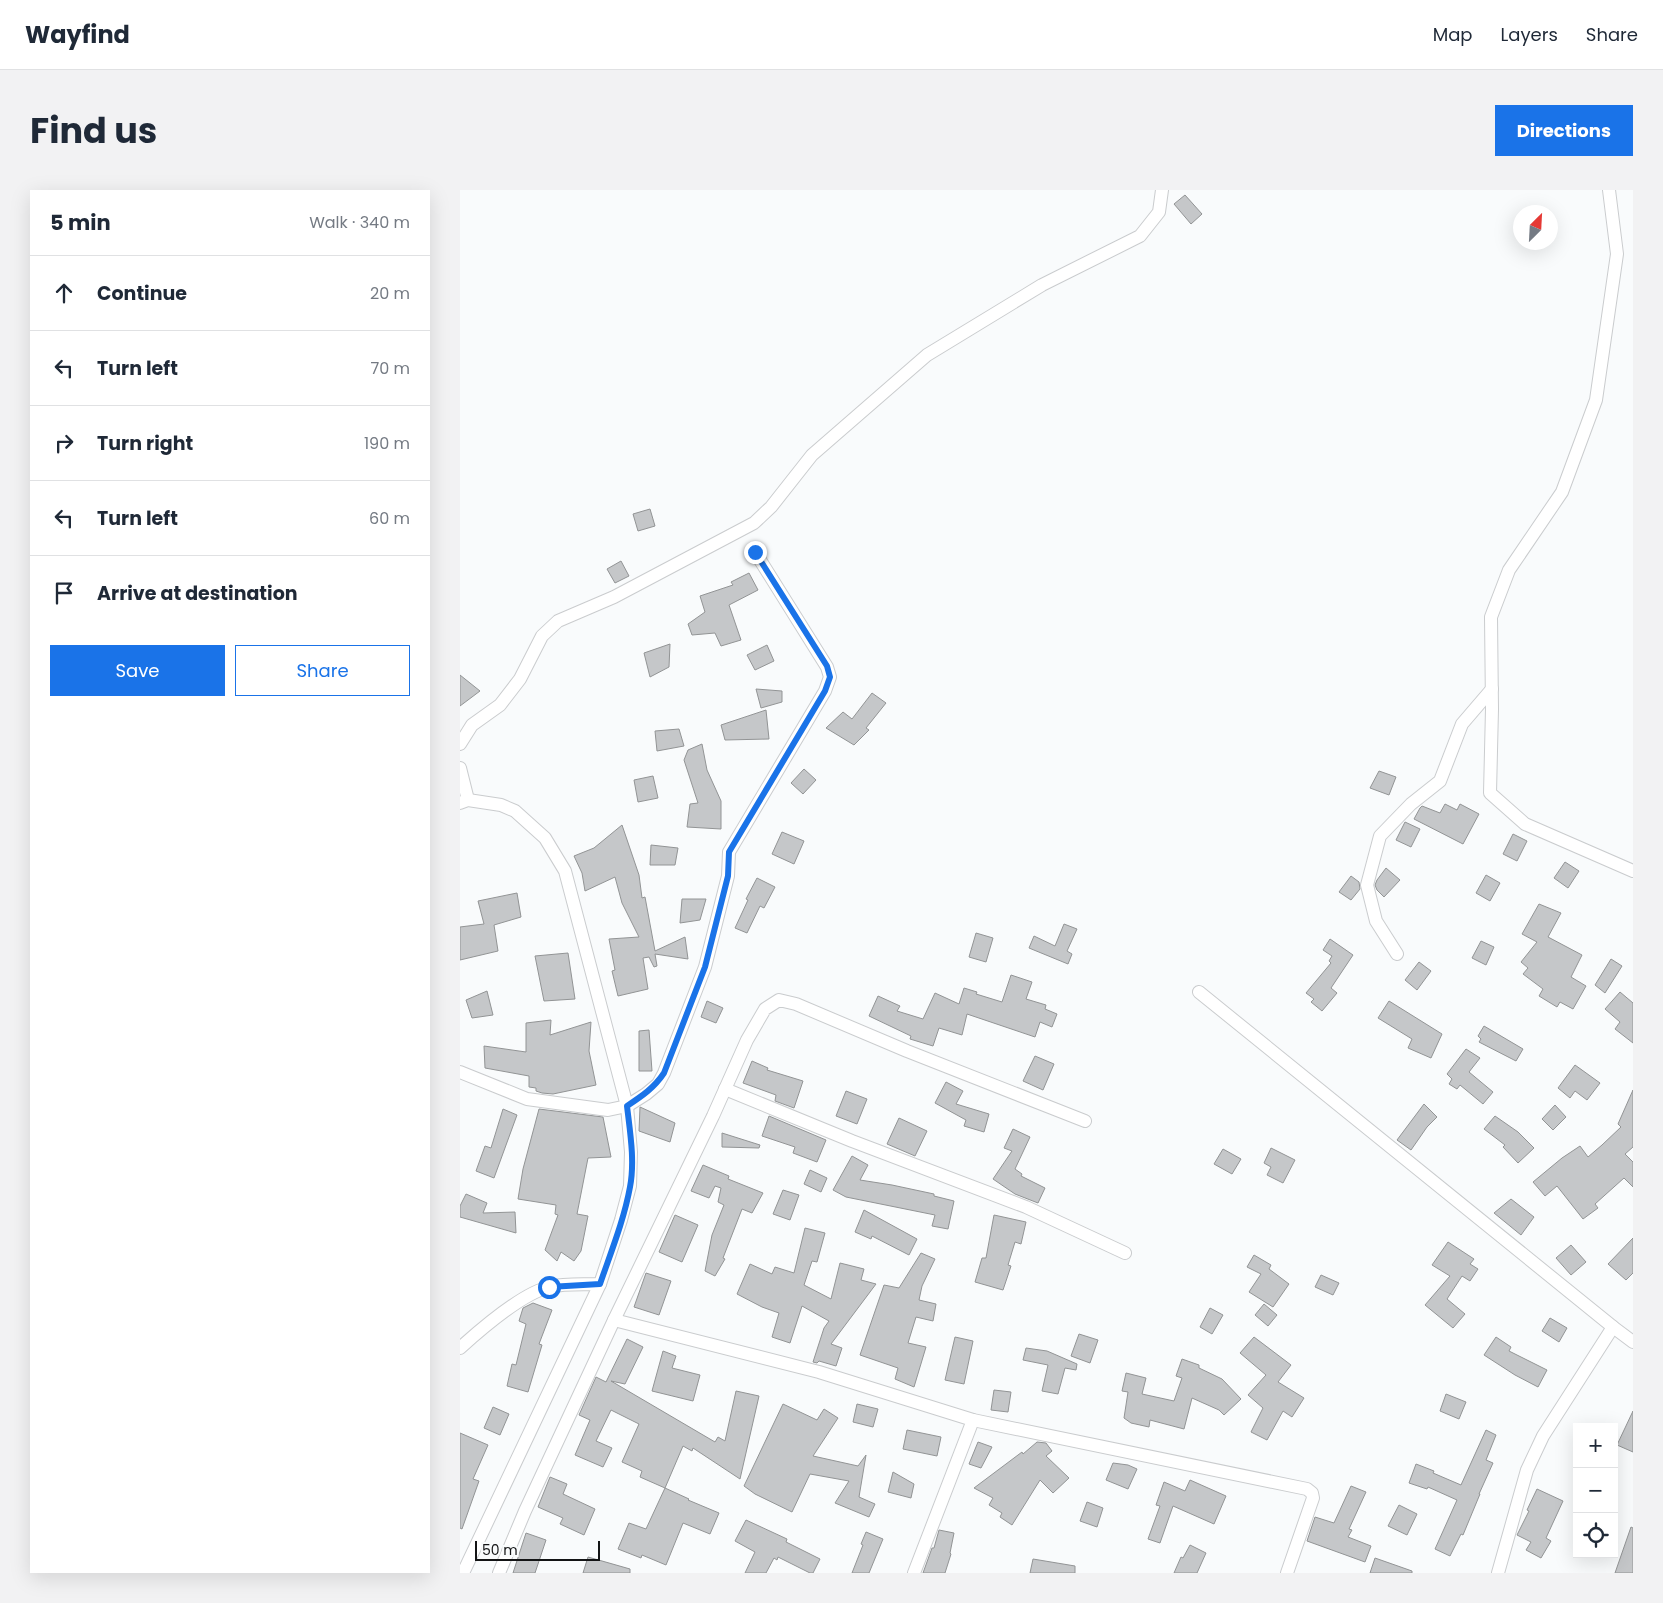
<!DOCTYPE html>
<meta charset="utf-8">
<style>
:root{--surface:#fff;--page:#f2f2f3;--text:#1f2937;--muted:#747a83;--line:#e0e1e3;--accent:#1a73e8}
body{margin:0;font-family:Poppins,sans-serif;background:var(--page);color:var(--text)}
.controls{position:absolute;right:15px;bottom:15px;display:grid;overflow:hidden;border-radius:0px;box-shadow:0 5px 20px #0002}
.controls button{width:45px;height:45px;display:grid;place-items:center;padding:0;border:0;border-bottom:1px solid var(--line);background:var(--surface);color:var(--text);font:25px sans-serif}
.compass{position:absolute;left:1053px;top:15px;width:45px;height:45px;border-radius:50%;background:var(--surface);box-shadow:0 5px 20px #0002;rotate:24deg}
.scale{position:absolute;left:15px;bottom:12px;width:125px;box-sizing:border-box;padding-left:5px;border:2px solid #131415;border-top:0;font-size:14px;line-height:18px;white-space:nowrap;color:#131415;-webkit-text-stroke:4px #f9fbfc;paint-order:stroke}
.stop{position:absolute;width:15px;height:15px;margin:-11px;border:4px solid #1a73e8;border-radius:50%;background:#fff}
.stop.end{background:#1a73e8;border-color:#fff;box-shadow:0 1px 5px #0008}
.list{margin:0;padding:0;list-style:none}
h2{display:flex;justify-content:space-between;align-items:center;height:65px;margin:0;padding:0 20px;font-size:21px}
h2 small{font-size:16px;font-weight:400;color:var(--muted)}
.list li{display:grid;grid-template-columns:32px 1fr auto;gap:15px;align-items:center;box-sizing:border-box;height:75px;padding:0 20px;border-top:1px solid var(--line)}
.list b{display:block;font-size:19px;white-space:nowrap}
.list em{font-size:16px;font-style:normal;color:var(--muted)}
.actions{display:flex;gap:10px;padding:15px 20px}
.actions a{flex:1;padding:11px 0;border:1px solid var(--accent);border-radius:0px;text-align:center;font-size:18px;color:var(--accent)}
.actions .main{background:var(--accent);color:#fff}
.icon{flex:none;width:28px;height:28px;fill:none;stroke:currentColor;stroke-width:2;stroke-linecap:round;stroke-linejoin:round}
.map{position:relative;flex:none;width:1173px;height:1383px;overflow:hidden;border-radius:0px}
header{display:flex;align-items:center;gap:30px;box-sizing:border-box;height:70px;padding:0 25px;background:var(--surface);border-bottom:1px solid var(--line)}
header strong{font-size:24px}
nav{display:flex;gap:28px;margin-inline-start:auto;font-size:18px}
.intro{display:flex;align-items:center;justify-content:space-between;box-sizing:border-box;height:120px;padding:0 30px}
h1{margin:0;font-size:35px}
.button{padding:12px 22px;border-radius:0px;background:var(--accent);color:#fff;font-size:18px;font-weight:700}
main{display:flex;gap:30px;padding:0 30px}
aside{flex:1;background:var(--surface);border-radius:0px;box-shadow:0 5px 20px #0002}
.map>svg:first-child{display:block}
</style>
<header>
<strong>Wayfind</strong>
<nav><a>Map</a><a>Layers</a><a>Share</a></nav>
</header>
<div class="intro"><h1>Find us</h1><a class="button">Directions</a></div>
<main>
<aside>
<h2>5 min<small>Walk · 340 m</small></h2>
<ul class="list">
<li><svg class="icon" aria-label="ahead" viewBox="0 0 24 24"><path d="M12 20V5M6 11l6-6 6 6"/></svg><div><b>Continue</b></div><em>20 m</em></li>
<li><svg class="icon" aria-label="left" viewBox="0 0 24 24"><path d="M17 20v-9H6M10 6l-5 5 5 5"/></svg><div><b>Turn left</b></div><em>70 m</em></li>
<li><svg class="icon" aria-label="right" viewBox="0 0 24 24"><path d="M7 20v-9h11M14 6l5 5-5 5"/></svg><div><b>Turn right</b></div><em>190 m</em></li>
<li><svg class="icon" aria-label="left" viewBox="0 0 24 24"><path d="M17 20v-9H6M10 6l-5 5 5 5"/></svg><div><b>Turn left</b></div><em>60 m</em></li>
<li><svg class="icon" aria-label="arrive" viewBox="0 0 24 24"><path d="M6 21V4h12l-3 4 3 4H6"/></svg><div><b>Arrive at destination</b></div></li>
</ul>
<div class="actions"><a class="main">Save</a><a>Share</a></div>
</aside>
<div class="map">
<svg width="1173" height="1383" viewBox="0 0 1173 1383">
<rect width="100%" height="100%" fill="#f9fbfc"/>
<g fill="#c5c7c9" stroke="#929495">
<path d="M725 5 742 24 731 34 714 14Z"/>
<path d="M190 319 195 336 178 341 173 324Z"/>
<path d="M161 371 169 386 155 393 147 379Z"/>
<path d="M289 383 298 400 269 415 281 450 261 456 255 443 232 445 228 434 245 422 240 406 273 395 271 392Z"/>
<path d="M210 454 209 477 190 487 184 463Z"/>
<path d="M307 455 314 471 295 480 287 465Z"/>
<path d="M0 485 20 501 0 516Z"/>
<path d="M296 499 322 501V512L301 518Z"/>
<path d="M412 503 426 513 406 538 409 540 394 555 366 538 383 522 392 529Z"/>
<path d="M306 520 309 549 265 550 261 535Z"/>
<path d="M219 539 224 556 197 561 195 541Z"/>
<path d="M242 554 247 580 261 611V639L227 637 230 614 238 613 224 570 228 560Z"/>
<path d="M344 579 356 590 343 604 331 593Z"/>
<path d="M919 581 936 587 929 605 910 598Z"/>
<path d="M193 586 198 608 178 612 174 590Z"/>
<path d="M985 614 997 620 1000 614 1019 624 1003 654 954 629 960 618 962 616 980 623Z"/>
<path d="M945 632 960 639 951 657 936 650Z"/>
<path d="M162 635 179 685 182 708 185 707 195 761 225 747 228 769 195 764 197 776 194 777 189 767 183 768 188 799 158 806 152 781 155 780 149 749 179 747 162 713 155 687 125 701 122 683 114 666 134 658Z"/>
<path d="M322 642 344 651 334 674 312 664Z"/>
<path d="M1053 644 1067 651 1057 671 1043 664Z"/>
<path d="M191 655 218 658 215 675H190Z"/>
<path d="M1105 672 1119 681 1108 698 1094 688Z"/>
<path d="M926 678 940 690 924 707 917 700 915 695 917 690Z"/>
<path d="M1026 685 1040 693 1030 711 1016 703Z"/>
<path d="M891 686 899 692 900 699 891 710 879 702Z"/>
<path d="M297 688 315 697 304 718 300 716 287 743 275 738 288 710 286 709Z"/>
<path d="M57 703 61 727 34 735 38 761 0 770V737L24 734 18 711Z"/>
<path d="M222 709H246L240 730 220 733Z"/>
<path d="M1079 714 1101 723 1088 747 1122 765 1111 787 1126 796 1113 819 1100 812 1097 817 1079 806 1083 799 1063 784 1068 778 1061 772 1077 752 1062 744Z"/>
<path d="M604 734 617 739 607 761 612 764 608 774 569 758 574 746 595 756Z"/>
<path d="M516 743 533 748 526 772 509 767Z"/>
<path d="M870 749 893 765 871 798 877 803 862 821 851 812 854 809 846 803 871 773 869 771 872 766 863 760Z"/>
<path d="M1021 751 1034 757 1026 775 1012 768Z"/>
<path d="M108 763 115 809 84 811 75 766Z"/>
<path d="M1151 769 1162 776 1145 803 1135 795Z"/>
<path d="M959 772 971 781 957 800 945 790Z"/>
<path d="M551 785 572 792 566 809 586 815 585 819 597 824 592 837 580 832 575 847 507 824 502 845 479 838 473 856 450 849 451 846 409 826 418 806 440 816 437 821 463 829 475 803 499 814 504 798 517 802 516 804 542 812Z"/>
<path d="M27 801 33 825 12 828 6 810Z"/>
<path d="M1160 802 1173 813V853L1155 839 1160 832 1145 819Z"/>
<path d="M247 811 263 818 256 833 241 827Z"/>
<path d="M929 811 982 844 971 868 948 858 952 849 918 828Z"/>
<path d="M91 830 90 845 131 832 129 861 136 895 93 904 82 903 76 901V898L69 897V886L25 878 24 856 66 862V833Z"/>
<path d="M1024 836 1063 859 1056 871 1019 852 1021 849 1018 846Z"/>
<path d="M189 840 192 881H179V841Z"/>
<path d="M1006 859 1020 868 1009 882 1033 902 1023 914 1000 895 997 899 989 894 992 889 987 884Z"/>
<path d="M575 866 594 874 583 900 563 891Z"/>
<path d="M292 871 308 878 307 880 343 891 334 918 315 911 316 905 283 893Z"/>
<path d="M1115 875 1140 893 1127 910 1115 901 1110 908 1098 898Z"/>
<path d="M486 892 503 901 496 914 529 924 524 942 504 936 506 930 475 913Z"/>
<path d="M1173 900V957L1165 964 1173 972V997L1164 988 1135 1014 1138 1018 1123 1029 1097 996 1085 1006 1073 992 1102 968 1120 956 1128 967 1142 955 1161 937 1158 934Z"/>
<path d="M386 901 407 909 397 934 376 926Z"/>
<path d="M964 914 977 927 967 937 951 960 937 950Z"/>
<path d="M1095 915 1106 927 1093 940 1082 929Z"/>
<path d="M180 917 215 933 210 952 179 941Z"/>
<path d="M43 919 57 925 34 988 16 981 25 956 31 958Z"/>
<path d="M79 919 143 927 151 967 128 968 117 1024 128 1026 121 1061 114 1071 101 1062 97 1071 85 1060 98 1025 95 1024 96 1015 58 1009 63 979Z"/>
<path d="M309 926 366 950 357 972 333 963 335 957 302 946Z"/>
<path d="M1035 926 1058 942 1074 958 1058 973 1043 957 1045 955 1024 939Z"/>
<path d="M439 928 467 941 455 966 427 954Z"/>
<path d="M553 939 570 947 555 979 562 984 561 986 585 998 578 1013 555 1004 533 989 552 961 544 958Z"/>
<path d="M262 943 300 955 299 958 262 957Z"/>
<path d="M811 958 835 970 823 993 807 985 811 977 804 973Z"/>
<path d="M763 959 781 969 772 984 754 974Z"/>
<path d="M392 966 408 975 400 990 432 995 474 1004V1006L494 1011 488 1039 472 1036 475 1025 386 1007 373 1000Z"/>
<path d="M243 975 269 986 268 989 303 1003 292 1023 282 1019 263 1068 265 1069 255 1086 245 1081 252 1045 264 1015 258 1012 261 998 255 996 249 1008 231 1001Z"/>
<path d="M350 980 367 988 361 1002 344 994Z"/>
<path d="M323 1000 339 1005 330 1030 313 1024Z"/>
<path d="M6 1004 27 1013 23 1023 55 1022 56 1043 0 1027V1016Z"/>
<path d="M1051 1009 1074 1027 1061 1045 1034 1023Z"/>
<path d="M404 1020 457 1049 449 1065 412 1046 411 1049 395 1042Z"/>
<path d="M215 1025 238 1035 222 1072 199 1062Z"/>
<path d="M534 1025 566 1032 561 1054 555 1052 548 1075 551 1076 543 1100 515 1092 522 1068H526Z"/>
<path d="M345 1038 365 1043 357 1072 352 1071 344 1095 371 1109 380 1073 404 1079 401 1090 416 1094 371 1154 382 1158 376 1176 359 1171 357 1173 353 1172 364 1138 369 1131 342 1116 330 1153 312 1147 319 1123 302 1117 277 1104 290 1074 312 1084 315 1077 334 1083Z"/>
<path d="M1173 1048V1083L1166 1090 1148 1074Z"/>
<path d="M988 1052 1014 1069 1010 1074 1018 1079 1010 1091 1002 1086 987 1109 1005 1124 993 1138 965 1115 990 1086 972 1075Z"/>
<path d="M1111 1055 1126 1072 1111 1085 1096 1068Z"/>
<path d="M461 1063 475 1069 462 1096 459 1110 476 1114 473 1131 456 1127 448 1153 466 1157 454 1197 435 1189 438 1178 400 1165 424 1095 439 1098Z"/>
<path d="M794 1065 811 1075 809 1079 829 1094 813 1117 789 1102 801 1084 787 1077Z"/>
<path d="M186 1083 211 1091 199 1125 174 1117Z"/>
<path d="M861 1085 879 1093 873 1105 855 1097Z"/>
<path d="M73 1113 92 1120 79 1154 82 1155 68 1202 47 1196 52 1174 56 1175 66 1134 59 1131 63 1118Z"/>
<path d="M804 1114 817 1125 808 1136 795 1125Z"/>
<path d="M750 1118 763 1125 752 1144 740 1137Z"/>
<path d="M1090 1128 1107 1138 1099 1152 1082 1141Z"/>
<path d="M619 1144 638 1150 630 1173 611 1166Z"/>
<path d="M495 1147 513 1151 504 1194 485 1190Z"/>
<path d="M794 1147 831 1175 818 1192 844 1208 832 1227 823 1221 807 1250 791 1242 803 1218 788 1205 806 1185 780 1163Z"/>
<path d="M1036 1147 1051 1157 1049 1161 1087 1180 1078 1197 1055 1185 1024 1165Z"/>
<path d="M167 1149 183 1157 165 1194 151 1191 255 1252 258 1247 265 1251 276 1201 299 1206 280 1289 233 1258 232 1261 223 1256 205 1298 180 1287 182 1281 162 1272 179 1234 151 1220 136 1251 152 1258 143 1277 115 1265 130 1230 119 1225 136 1187 146 1192Z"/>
<path d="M566 1158 587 1161 617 1174 616 1180 605 1178 598 1204 582 1201 588 1175 563 1170Z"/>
<path d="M203 1161 216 1166 212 1178 240 1185 233 1211 192 1201Z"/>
<path d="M722 1169 739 1175V1178L762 1189 781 1209 764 1225 759 1220 732 1208 724 1239 690 1230 689 1237 671 1233 664 1228 668 1202 662 1201 666 1183 686 1188 682 1204 714 1211 722 1188 716 1186Z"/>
<path d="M534 1200 551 1202 548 1222 531 1220Z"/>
<path d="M986 1204 1006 1212 999 1229 980 1221Z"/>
<path d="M323 1214 357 1230 364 1219 378 1228 353 1266 398 1276 406 1265 399 1307 415 1314 409 1327 375 1313 389 1291 350 1284 332 1322 295 1304 284 1296Z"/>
<path d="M397 1214 418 1219 413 1237 393 1232Z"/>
<path d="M33 1217 49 1224 40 1245 24 1238Z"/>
<path d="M1173 1221V1262L1157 1255Z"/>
<path d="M447 1240 481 1247 477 1266 443 1259Z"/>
<path d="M1026 1240 1036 1245 1026 1270 1033 1273 1019 1304H1020L1003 1345 1001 1344 990 1366 975 1359 997 1310 968 1297 967 1299 949 1293 956 1274 974 1281 973 1283 1001 1295Z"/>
<path d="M0 1243 28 1255 13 1289 19 1291 2 1339 0 1338Z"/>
<path d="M518 1252 532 1257 521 1278 509 1274Z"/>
<path d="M577 1252 586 1253 592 1261 586 1266 609 1288 593 1303 580 1290 552 1335 540 1327 542 1323 529 1315 533 1308 514 1298 562 1262 563 1264Z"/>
<path d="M653 1273 668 1275 677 1279 668 1299 646 1290Z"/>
<path d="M433 1282 454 1294 451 1308 428 1302Z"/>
<path d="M90 1287 107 1294 103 1304 135 1319 124 1345 100 1334 103 1328 78 1317Z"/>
<path d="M730 1290 766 1306 754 1334 713 1316 700 1353 688 1349 700 1316 696 1315 704 1292 725 1301Z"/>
<path d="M891 1296 906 1302 889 1339 892 1340 888 1347 911 1356 905 1372 847 1351 855 1327 874 1333Z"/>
<path d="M205 1298 229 1309 228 1310 259 1323 250 1344 223 1333 206 1375 182 1365 181 1368 158 1359 169 1333 186 1339Z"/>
<path d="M1077 1299 1103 1311 1086 1348 1091 1351 1081 1368 1066 1360 1071 1352 1057 1345 1069 1321 1067 1320Z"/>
<path d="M627 1312 643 1318 637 1337 620 1331Z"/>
<path d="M939 1315 957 1324 947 1345 928 1336Z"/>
<path d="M286 1330 327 1349 326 1352 360 1369 353 1383H350L318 1367 317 1370 314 1368 306 1383H285L295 1362 275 1351Z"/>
<path d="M1171 1337 1173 1338V1383H1155Z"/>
<path d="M479 1340 494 1343 490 1363 491 1364 485 1383H463L472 1358H474Z"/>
<path d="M406 1342 423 1349 409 1383H392L403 1355 401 1354Z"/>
<path d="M66 1343 86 1350 75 1383H53Z"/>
<path d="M730 1355 746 1363 737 1383H714L721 1367 723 1368Z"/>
<path d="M128 1367 170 1379V1383H123Z"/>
<path d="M915 1368 952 1381V1383H910Z"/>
<path d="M573 1369 615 1376V1383H570Z"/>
</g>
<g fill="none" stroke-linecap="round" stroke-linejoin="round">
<g stroke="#caccce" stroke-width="14">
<g id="minor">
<path d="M1149 0 1157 64 1136 210 1102 302 1049 380 1031 427 1032 519 1030 603 1065 634 1173 681"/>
<path d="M0 554 12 535 40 515 60 489 82 446 98 431 154 407 294 333 311 317 352 265 467 165 582 95 680 46 699 22 702 0"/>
<path d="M0 578 8 610"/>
<path d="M0 613 8 610 41 615 55 621 85 648 105 681 167 916 171 962 170 996 161 1030 140 1094 3 1383"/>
<path d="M937 764 916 731 907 695 920 646 951 614 980 591 1002 534 1032 499"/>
<path d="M739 802 1153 1137 1173 1152"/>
<path d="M0 882 67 909 148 920 167 916 186 904 198 894 204 883 245 777 268 686 269 662 365 501 370 487 367 477 295 362"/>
<path d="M265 899 392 951 566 1017 665 1063"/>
<path d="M154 1130 359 1182 513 1230 847 1299 852 1303 853 1308 827 1383"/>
<path d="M0 1158C20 1140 64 1102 90 1097 106 1093 124 1095 140 1094"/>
<path d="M39 1383 65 1321 154 1130 253 926 287 850 305 819 319 810 336 814 447 861 625 931"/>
<path d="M454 1383 513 1230"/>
<path d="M1038 1383 1067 1280 1083 1246 1153 1137"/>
</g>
</g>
<use href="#minor" stroke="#fff" stroke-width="12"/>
</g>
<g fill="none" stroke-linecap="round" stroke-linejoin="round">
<path stroke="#1a73e8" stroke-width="6" d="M89 1097 140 1094C151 1062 164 1030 170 997 175 971 170 942 167 916 182 906 194 898 204 883L245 777 268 686 269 662 365 501 370 487 367 476 295 362"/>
</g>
</svg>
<div class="controls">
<button>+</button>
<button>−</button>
<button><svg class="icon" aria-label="locate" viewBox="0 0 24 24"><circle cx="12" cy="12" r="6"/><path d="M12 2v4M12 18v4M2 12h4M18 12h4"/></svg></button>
</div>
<svg class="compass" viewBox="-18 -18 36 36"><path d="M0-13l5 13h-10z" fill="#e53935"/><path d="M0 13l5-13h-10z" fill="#747a83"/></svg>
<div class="scale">50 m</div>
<div class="stop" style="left:89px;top:1097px"></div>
<div class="stop end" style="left:295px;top:362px"></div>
</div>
</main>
